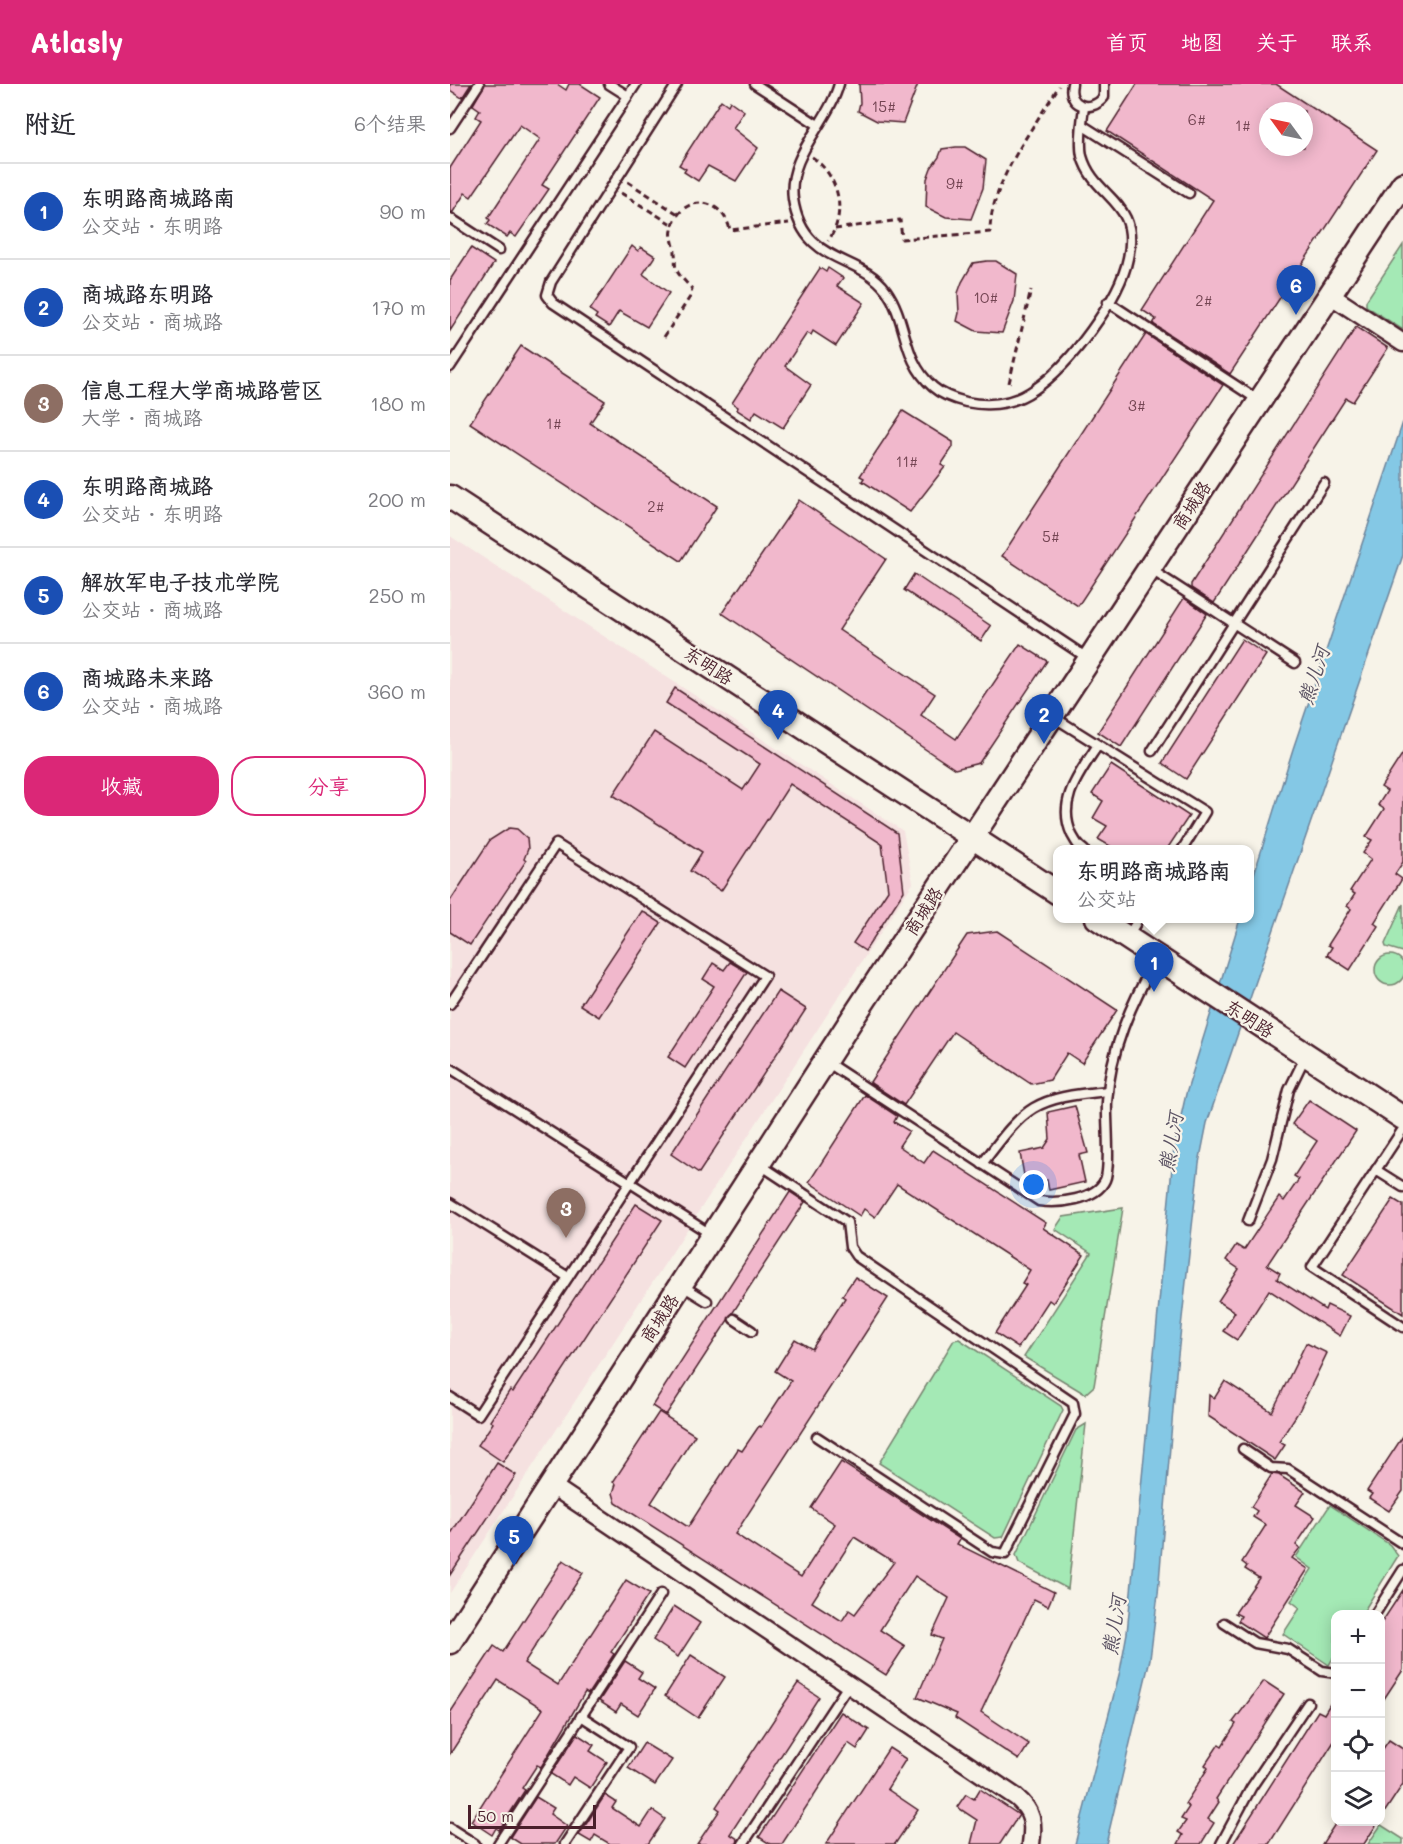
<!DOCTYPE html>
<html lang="zh">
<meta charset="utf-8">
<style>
:root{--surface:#fff;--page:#f7f7f7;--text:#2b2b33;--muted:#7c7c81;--line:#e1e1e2;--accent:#db2777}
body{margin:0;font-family:Mali,"LXGW WenKai TC",sans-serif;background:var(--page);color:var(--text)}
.controls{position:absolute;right:18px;bottom:18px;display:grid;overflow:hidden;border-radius:12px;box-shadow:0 3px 15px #0003}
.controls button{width:54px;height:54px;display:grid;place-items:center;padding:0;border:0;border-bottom:2px solid var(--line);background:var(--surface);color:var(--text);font:30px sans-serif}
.compass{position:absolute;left:809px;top:18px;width:54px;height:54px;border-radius:50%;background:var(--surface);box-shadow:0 3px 15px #0003;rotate:303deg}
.scale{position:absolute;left:18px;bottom:15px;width:128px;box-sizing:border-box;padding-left:6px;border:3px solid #4a1f2b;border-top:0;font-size:16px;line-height:21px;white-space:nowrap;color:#4a1f2b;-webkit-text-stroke:4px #f7f3e8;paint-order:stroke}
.you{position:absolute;left:584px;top:1101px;width:21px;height:21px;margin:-15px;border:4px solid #fff;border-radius:50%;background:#1a73e8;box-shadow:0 0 0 9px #1a73e833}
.badge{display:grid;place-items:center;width:39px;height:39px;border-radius:50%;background:var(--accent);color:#fff;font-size:20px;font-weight:700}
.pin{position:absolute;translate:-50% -50px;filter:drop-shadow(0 2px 3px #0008)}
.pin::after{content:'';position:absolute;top:32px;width:21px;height:18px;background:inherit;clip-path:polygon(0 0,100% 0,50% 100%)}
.popup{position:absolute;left:603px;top:761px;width:201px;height:78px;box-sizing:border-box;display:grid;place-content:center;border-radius:12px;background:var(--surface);filter:drop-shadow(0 2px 4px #0005);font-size:20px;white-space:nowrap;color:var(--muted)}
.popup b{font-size:22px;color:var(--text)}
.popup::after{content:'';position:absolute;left:50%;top:100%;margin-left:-12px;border:12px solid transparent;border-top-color:var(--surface)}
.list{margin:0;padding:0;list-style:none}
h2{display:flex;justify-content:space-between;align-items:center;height:78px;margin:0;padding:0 24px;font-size:26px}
h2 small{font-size:20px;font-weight:400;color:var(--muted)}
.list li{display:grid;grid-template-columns:39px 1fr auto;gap:18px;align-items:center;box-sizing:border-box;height:96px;padding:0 24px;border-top:2px solid var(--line)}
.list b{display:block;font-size:22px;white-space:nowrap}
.list p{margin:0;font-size:20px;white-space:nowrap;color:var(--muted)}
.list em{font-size:20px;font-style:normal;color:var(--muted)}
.actions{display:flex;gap:12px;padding:18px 24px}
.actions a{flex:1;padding:14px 0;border:2px solid var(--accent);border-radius:24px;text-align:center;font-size:21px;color:var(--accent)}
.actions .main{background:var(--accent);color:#fff}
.icon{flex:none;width:33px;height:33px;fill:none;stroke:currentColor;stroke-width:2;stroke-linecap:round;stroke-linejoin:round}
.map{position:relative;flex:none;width:953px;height:1760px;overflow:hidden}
header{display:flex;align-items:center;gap:36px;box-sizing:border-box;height:84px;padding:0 30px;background:var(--accent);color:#fff}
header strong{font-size:28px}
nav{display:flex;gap:33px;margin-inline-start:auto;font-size:21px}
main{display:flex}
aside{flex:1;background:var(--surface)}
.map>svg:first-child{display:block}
</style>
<header>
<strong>Atlasly</strong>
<nav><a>首页</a><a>地图</a><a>关于</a><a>联系</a></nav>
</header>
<main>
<aside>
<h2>附近<small>6个结果</small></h2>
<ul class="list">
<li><span class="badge" style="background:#1a4fb4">1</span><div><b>东明路商城路南</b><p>公交站 · 东明路</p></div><em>90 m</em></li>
<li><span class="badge" style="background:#1a4fb4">2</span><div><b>商城路东明路</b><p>公交站 · 商城路</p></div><em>170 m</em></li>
<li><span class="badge" style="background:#8d6e63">3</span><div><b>信息工程大学商城路营区</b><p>大学 · 商城路</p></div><em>180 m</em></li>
<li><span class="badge" style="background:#1a4fb4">4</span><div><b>东明路商城路</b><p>公交站 · 东明路</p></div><em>200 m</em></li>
<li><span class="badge" style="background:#1a4fb4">5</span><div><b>解放军电子技术学院</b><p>公交站 · 商城路</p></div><em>250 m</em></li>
<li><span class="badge" style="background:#1a4fb4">6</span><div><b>商城路未来路</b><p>公交站 · 商城路</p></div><em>360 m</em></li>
</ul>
<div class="actions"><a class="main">收藏</a><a>分享</a></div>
</aside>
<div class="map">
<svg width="953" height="1760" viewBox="0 0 953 1760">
<rect width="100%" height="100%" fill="#f7f3e8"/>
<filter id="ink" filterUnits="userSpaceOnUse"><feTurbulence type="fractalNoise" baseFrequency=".0167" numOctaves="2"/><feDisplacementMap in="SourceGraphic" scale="12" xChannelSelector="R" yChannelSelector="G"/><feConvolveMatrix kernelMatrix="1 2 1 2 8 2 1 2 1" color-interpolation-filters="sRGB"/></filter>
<g filter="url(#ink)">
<path fill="#f5e1e0" d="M0 452 453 747 463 799 0 1509Z"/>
<g fill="#a4e9b5" stroke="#778470" stroke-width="1.5">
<path d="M953 161V246L916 222V217Z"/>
<path d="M953 820V868L936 863 935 860Z"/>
<circle cx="940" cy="886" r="15"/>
<path d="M673 1124 644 1302 635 1310 574 1273 641 1169 605 1145 613 1133Z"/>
<path d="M509 1255 611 1322 613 1326 553 1453 545 1454 429 1379 504 1256Z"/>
<path d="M636 1340 618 1505 569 1479 566 1471 626 1346Z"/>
<path d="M880 1421 940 1461 948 1472 912 1530H886L885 1571 879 1581 833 1550 850 1524 841 1517 862 1485 846 1473Z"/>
<path d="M931 1741 953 1755V1760H918Z"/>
</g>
<path fill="#84c8e5" stroke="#6d849b" stroke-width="1.5" d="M953 338V471L757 1039 749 1079 726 1289 708 1510 700 1575 656 1760H625L670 1587 677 1549 724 1063 736 1010 790 835 800 834V803L843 665Z"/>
<g fill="#f1b8cc" stroke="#4a1f2b" stroke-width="1.5" fill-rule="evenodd">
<path d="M0 0H21L12 14 0 6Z"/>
<path d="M35 0H107L116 6 119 0H130L150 13 92 101 99 105 66 153 60 149 57 153 37 140 40 136 38 134 90 55 70 41 21 113 15 109 3 128H0V84L31 36 26 33 30 26 23 21Z"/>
<path d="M409 0H468L453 39 427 37 408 27 410 19Z"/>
<path d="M687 0H826L927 66 780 290 703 240 706 235 692 226 763 116 657 47ZM818 27H854V63H818Z"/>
<path d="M271 16 278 21 280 17 294 27 283 44 308 64 286 97 258 82 248 97 234 88 236 85 229 81Z"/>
<path d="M506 63H515L536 76 533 104 521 135 496 133 476 123 477 95 481 84 489 73 492 65Z"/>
<path d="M182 162 188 167 191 163 205 172 193 190 219 209 197 243 169 227 159 243 145 234 147 231 140 226Z"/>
<path d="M21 164 44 179 0 247V196Z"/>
<path d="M537 177H546L567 190 564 217 552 249 526 247 507 237 509 229 508 209 512 198 523 179Z"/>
<path d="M370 184 376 188 378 184 393 194 387 202 414 219 386 262 363 247 361 251 357 249 335 282 361 301 333 344 306 327 301 335 287 326 288 323 282 319Z"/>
<path d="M906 243 938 264 903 318 896 314 764 519 741 504V500Z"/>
<path d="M696 250 773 301 628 522 552 472Z"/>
<path d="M71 262 155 317 140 339 267 422 231 477 20 339Z"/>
<path d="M453 327 503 358V363L491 381 495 383 460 428 412 397 414 394 410 392Z"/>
<path d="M349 416 436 475 389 546 485 610 471 631 506 655 570 560 597 577 529 679 505 685 272 529Z"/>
<path d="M464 490 541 542 531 557 454 506Z"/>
<path d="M734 514 757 530 671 663 648 648Z"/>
<path d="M792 555 816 571 736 695 712 679Z"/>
<path d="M225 604 447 749 454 807 415 867 403 859 438 806 432 760 340 700 271 807 240 787 252 768 163 711 204 648 293 706 310 680 216 619Z"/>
<path d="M953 669V778L945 790 952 795 924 839 928 842 900 886 877 871 882 863 878 861 901 825 897 822 905 810 900 807 921 775 913 769 922 756 916 753 934 725 928 721 937 707 931 703Z"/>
<path d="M661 681 739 732 717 765H665L648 755 657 742 643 734 653 717 642 710Z"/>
<path d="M59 744 67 745 77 754 78 765 74 775 76 777 20 861 0 848V817L40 756Z"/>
<path d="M192 827 211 839 149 933 130 921Z"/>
<path d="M547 847 667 926 632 979 617 969 600 996 581 1000 503 948 454 1021 422 1000 420 998 517 851Z"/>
<path d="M280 878 297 888 235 984 218 973 264 902 253 895 263 879 274 886Z"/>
<path d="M328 907 356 925 249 1089 221 1070Z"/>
<path d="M415 1011 447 1032 444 1038 459 1047 449 1062 474 1079 483 1066 596 1139 593 1144 634 1171 603 1219 599 1216 568 1264 545 1249 576 1201 572 1199 580 1186 447 1100 425 1133 414 1125 410 1132 359 1098Z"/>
<path d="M859 1016 906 1047 817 1181 830 1189 827 1195 875 1226 877 1221 900 1232 890 1252 819 1206 787 1256 773 1247 785 1228 768 1217 789 1185 776 1176 786 1161 794 1166 829 1113 834 1117 849 1095 844 1092 867 1057 842 1040Z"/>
<path d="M625 1022 638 1069 629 1071 635 1098 599 1106 597 1096 585 1099 584 1095 575 1097 570 1069 594 1064 600 1055 598 1028Z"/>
<path d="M340 1108 355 1118 216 1331 202 1322Z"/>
<path d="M943 1115 953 1121V1230L893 1191Z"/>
<path d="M186 1120 212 1136 53 1378 28 1361 43 1339 40 1337 60 1306 63 1308Z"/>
<path d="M405 1193 438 1214 285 1450 351 1493 385 1440 361 1424 391 1378 510 1455 507 1460 604 1508 598 1522 584 1515 531 1628 579 1660 569 1676 505 1634 507 1630 467 1613 492 1555 482 1551 499 1514 465 1492 430 1546 455 1562 436 1591 166 1419 163 1409 166 1400 163 1398 209 1328 245 1351 201 1419 238 1443 288 1365 292 1367 309 1342 311 1343 341 1297 325 1287 345 1255 362 1265 395 1214 392 1212ZM404 1453 444 1478 405 1530 399 1526 392 1537 362 1518Z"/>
<path d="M856 1259 877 1269 849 1327 829 1358 835 1361 825 1376 758 1332 759 1311 764 1315 775 1297 822 1328Z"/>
<path d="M953 1352V1407L939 1427 919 1414 922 1410 917 1407Z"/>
<path d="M47 1379 66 1391 0 1491V1451Z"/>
<path d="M822 1390 829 1391 855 1408 846 1421 865 1433 846 1461 850 1464 842 1474 858 1485 814 1554 788 1537 791 1532 785 1529 809 1494 795 1485 797 1482 792 1478 816 1441 803 1433 807 1427 801 1423Z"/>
<path d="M113 1476 133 1489 74 1579 108 1601 176 1496 199 1510 161 1568 164 1570 138 1610 135 1608 91 1683 87 1681 72 1704 75 1706 49 1746 46 1744 42 1751 21 1737 93 1625 48 1596 0 1670V1629L44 1562 53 1568Z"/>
<path d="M953 1506V1586L930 1621V1541Z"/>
<path d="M224 1522 250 1539 228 1573 203 1556Z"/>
<path d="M241 1571 275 1593 248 1634 215 1612Z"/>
<path d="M175 1577 192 1588 188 1594 205 1605 188 1631 171 1620 166 1628 149 1617Z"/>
<path d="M814 1597 834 1610 766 1715 769 1718 758 1735 764 1739 751 1760H728L733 1751 728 1748 736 1737 731 1735 739 1723 735 1720 758 1684 755 1681 769 1660 772 1662 786 1640 783 1638Z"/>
<path d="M348 1599 369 1613 280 1750 288 1755 287 1760H247L270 1726 266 1723Z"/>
<path d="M885 1612V1656L819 1760H783L868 1627 874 1630Z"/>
<path d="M391 1628 419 1646 407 1665 398 1659 332 1760H320L309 1753Z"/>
<path d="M127 1650 144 1661 140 1667 157 1678 140 1704 123 1693 118 1701 101 1690Z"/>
<path d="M939 1656 953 1665V1700L930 1735V1669Z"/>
<path d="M194 1659 222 1676 205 1701 178 1684Z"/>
<path d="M439 1664 456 1675 437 1705 468 1726 445 1760H376Z"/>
<path d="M530 1705 569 1731 550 1760H521L527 1736 507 1723 516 1710 524 1715Z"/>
<path d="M155 1711 166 1718 162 1724 191 1743 202 1726 215 1735 198 1760H160L145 1751 141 1758 129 1751Z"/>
<path d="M86 1713 104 1724 100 1730 117 1742 105 1760H71L60 1753Z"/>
<path d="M887 1737H929L914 1760H872Z"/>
</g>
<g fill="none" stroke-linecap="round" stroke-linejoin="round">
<g stroke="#4a1f2b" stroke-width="13">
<g id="lane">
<path d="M159 0 178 12"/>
<path d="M227 0 101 198 97 211 103 219 639 575"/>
<path d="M305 0 368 41"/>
<path d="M389 0C378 40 337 71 343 115 353 182 409 169 436 206 458 237 451 275 483 303 492 311 504 315 516 318 540 323 564 320 585 305 619 282 670 215 678 174 691 116 644 115 632 72 629 58 632 37 634 23"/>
<path d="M622 0C617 22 641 30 654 13V0"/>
<path d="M632 41 739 109"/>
<path d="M0 44 29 0"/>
<path d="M0 134 49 166"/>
<path d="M658 218 808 316"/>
<path d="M0 283 186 0"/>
<path d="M700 485 845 579"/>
<path d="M602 632 755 728 732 766"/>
<path d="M702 667 874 399"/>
<path d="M634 766C627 761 626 758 622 751 606 717 630 689 648 661"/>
<path d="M678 852 689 834"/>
<path d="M0 920 106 760 315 892 28 1331 0 1313"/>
<path d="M375 977 589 1117C608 1120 646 1116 655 1096 661 1083 656 1035 657 1018 660 966 681 920 706 875"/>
<path d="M0 984 262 1151"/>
<path d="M953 1045 862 1183 953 1243"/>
<path d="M309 1080 397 1138 400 1163 406 1172 623 1319 625 1330 555 1470 542 1468 367 1353"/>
<path d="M532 1080C577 1021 583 1014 658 1007"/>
<path d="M926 1086 953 1103"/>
<path d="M0 1119 118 1193"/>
<path d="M798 1137 822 1075 839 1006 856 971"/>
<path d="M231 1201 257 1217"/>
<path d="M284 1235 302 1247"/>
<path d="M793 1365 821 1384 838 1385 953 1460"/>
<path d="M925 1530 953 1486"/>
<path d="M774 1539 805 1559 838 1565 872 1587 886 1589"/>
<path d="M0 1744 25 1760"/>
<path d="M48 1760 211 1510"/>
<path d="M115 1760 179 1663 131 1632"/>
<path d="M293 1760 399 1600"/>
<path d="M771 1760 801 1704 858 1619"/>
</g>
</g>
<g stroke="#4a1f2b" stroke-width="21">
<g id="street">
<path d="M880 211 953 259"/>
<path d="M101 1401 566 1713C583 1727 584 1739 581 1760"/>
</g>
</g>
<g stroke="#4a1f2b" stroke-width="27">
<g id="secondary">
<path d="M0 413 608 809"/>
<path d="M647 834 953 1034"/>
<path d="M0 1558 404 932 953 100"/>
</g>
</g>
<g stroke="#4a1f2b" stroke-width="3" stroke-dasharray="6 4.5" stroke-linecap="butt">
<path d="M362 73C389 92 398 129 378 157"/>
<path d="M178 98 228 130"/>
<path d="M171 109 223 141"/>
<path d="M385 145 450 136 452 155 540 148C540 99 584 43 609 2"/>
<path d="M214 253 240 213 242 205C237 199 230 193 227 187 224 181 226 175 225 169 225 161 220 154 222 146 228 110 272 110 280 146L339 139"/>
<path d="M559 299 581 206"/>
</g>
<use href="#lane" stroke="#f7f3e8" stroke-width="8"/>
<use href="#street" stroke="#f7f3e8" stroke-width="16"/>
<use href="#secondary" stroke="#f7f3e8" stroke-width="22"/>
</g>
</g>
<g text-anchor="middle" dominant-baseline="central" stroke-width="4.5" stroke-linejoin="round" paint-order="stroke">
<g font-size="15" fill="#744553">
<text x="434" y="22">15#</text>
<text x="747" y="35">6#</text>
<text x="793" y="41">1#</text>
<text x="505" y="99">9#</text>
<text x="536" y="213">10#</text>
<text x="754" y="216">2#</text>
<text x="687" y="321">3#</text>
<text x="104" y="339">1#</text>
<text x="457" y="377">11#</text>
<text x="206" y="422">2#</text>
<text x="601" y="452">5#</text>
</g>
<g font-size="18" fill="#4a1f2b" stroke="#f7f3e8">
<text transform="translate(741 421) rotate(-57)">商城路</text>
<text transform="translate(259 581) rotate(33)">东明路</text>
<text transform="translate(473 827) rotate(-57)">商城路</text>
<text transform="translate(800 934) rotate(33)">东明路</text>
<text transform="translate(209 1234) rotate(-57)">商城路</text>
</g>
<g font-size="20" font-style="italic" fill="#5b5263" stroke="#f7f3e8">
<text transform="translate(863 591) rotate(-72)">熊儿河</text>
<text transform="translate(720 1058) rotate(-80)">熊儿河</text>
<text transform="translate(663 1541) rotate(-81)">熊儿河</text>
</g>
</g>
</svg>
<div class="controls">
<button>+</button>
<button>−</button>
<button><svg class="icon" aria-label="locate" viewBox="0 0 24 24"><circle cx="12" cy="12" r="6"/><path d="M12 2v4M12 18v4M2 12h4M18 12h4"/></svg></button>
<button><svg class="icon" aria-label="layers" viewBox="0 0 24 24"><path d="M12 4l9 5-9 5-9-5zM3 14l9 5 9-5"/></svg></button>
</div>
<svg class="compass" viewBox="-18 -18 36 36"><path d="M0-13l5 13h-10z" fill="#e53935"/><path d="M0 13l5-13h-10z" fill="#7c7c81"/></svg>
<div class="scale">50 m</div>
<div class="you"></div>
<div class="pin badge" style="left:704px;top:908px;background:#1a4fb4">1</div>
<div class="popup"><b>东明路商城路南</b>公交站</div>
<div class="pin badge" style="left:594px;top:660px;background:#1a4fb4">2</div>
<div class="pin badge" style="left:116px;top:1154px;background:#8d6e63">3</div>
<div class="pin badge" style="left:328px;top:656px;background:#1a4fb4">4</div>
<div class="pin badge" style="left:64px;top:1482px;background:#1a4fb4">5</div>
<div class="pin badge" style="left:846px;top:231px;background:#1a4fb4">6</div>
</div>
</main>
